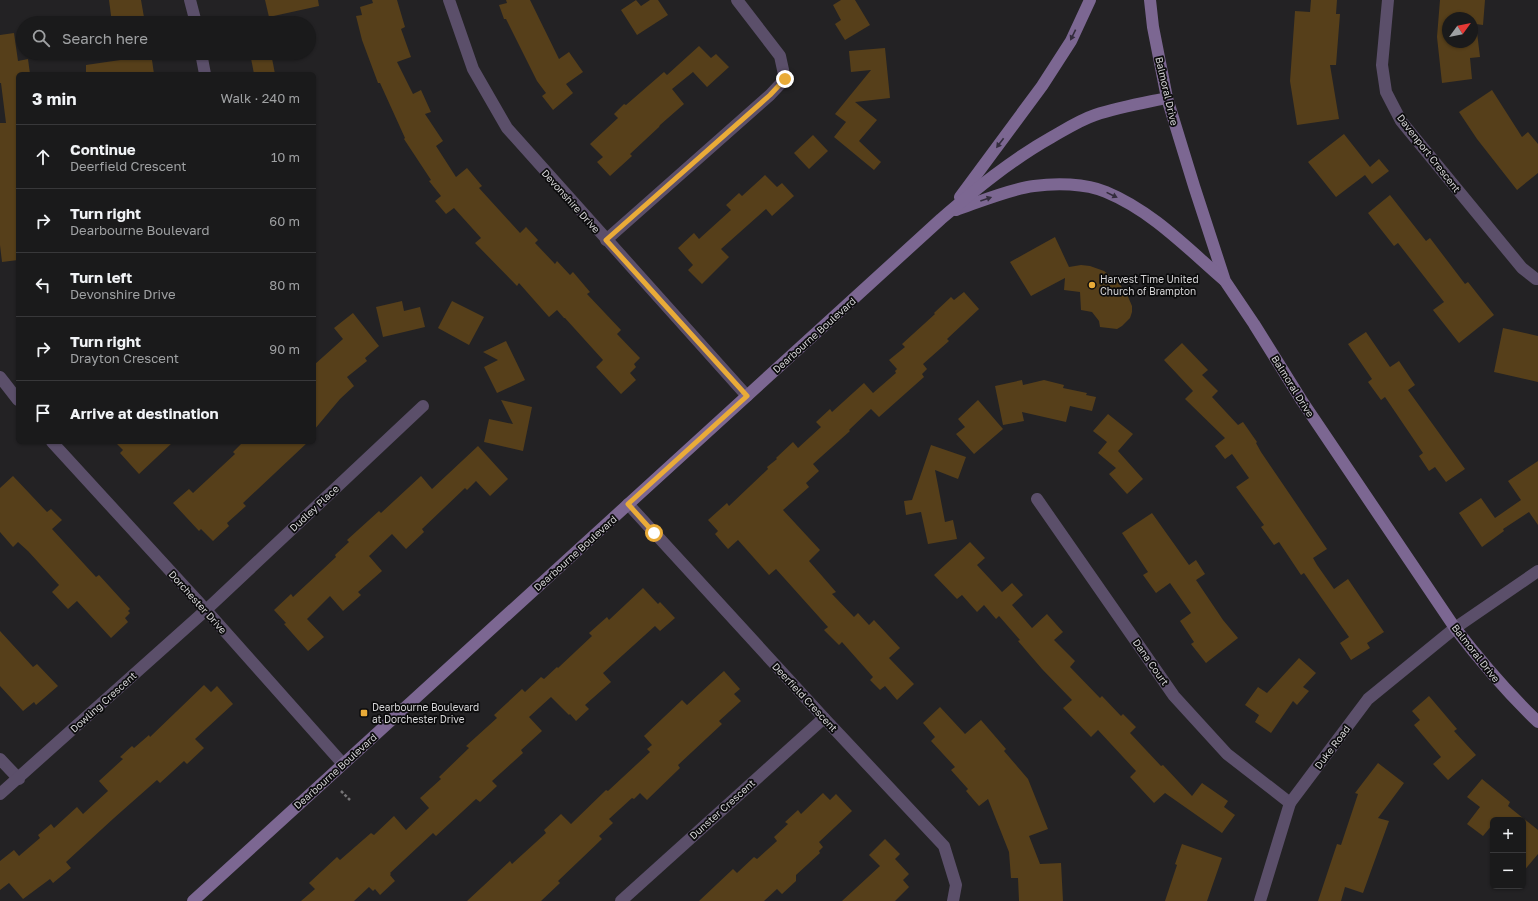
<!DOCTYPE html>
<meta charset="utf-8">
<style>
:root{--surface:#1a1a1b;--page:#272728;--text:#f1f3f6;--muted:#9fa1a3;--line:#38383a}
body{margin:0;font-family:"Golos Text",sans-serif;background:var(--page);color:var(--text)}
.controls{position:absolute;right:12px;bottom:12px;display:grid;overflow:hidden;border-radius:6px;box-shadow:0 1px 3px #0004}
.controls button{width:36px;height:36px;display:grid;place-items:center;padding:0;border:0;border-bottom:1px solid var(--line);background:var(--surface);color:var(--text);font:20px sans-serif}
.compass{position:absolute;left:1442px;top:12px;width:36px;height:36px;border-radius:50%;background:var(--surface);box-shadow:0 1px 3px #0004;rotate:57deg}
.stop{position:absolute;width:12px;height:12px;margin:-9px;border:3px solid #e9ab38;border-radius:50%;background:#fff}
.stop.end{background:#e9ab38;border-color:#fff;box-shadow:0 1px 4px #0008}
.list{margin:0;padding:0;list-style:none}
h2{display:flex;justify-content:space-between;align-items:center;height:52px;margin:0;padding:0 16px;font-size:17px}
h2 small{font-size:13px;font-weight:400;color:var(--muted)}
.list li{display:grid;grid-template-columns:26px 1fr auto;gap:12px;align-items:center;box-sizing:border-box;height:64px;padding:0 16px;border-top:1px solid var(--line)}
.list b{display:block;font-size:15px;white-space:nowrap}
.list p{margin:0;font-size:13px;white-space:nowrap;color:var(--muted)}
.list em{font-size:13px;font-style:normal;color:var(--muted)}
.icon{flex:none;width:22px;height:22px;fill:none;stroke:currentColor;stroke-width:2;stroke-linecap:round;stroke-linejoin:round}
.map{position:relative;flex:none;width:1538px;height:901px;overflow:hidden}
.search{position:absolute;background:var(--surface);box-shadow:0 1px 3px #0004;left:16px;top:16px;width:300px;height:44px;display:flex;align-items:center;gap:10px;box-sizing:border-box;padding:0 14px;border-radius:22px;color:var(--muted);font-size:15px}
.panel{position:absolute;background:var(--surface);box-shadow:0 1px 3px #0004;left:16px;top:72px;width:300px;height:372px;border-radius:6px}
.map>svg:first-child{display:block}
</style>
<div class="map">
<svg width="1538" height="901" viewBox="0 0 1538 901">
<rect width="100%" height="100%" fill="#232224"/>
<g fill="#563f1a" fill-rule="evenodd">
<path d="M109 0H141L145 23H112Z"/>
<path d="M265 0H318L319 6 269 17Z"/>
<path d="M372 0H397L405 27 401 29 411 57 397 62 413 94 421 90 431 112 425 114 443 141 436 146 456 177 467 168 482 186 479 188 520 233 526 227 538 240 535 243 555 264 557 261 570 275 573 272 590 292 587 294 621 330 617 334 640 358 634 364 636 367 630 373 636 380 621 394 596 367 603 360 565 318H564L557 310 549 317 519 283 517 286 475 243 481 238 454 208 446 214 435 201 441 196 429 181 431 180 404 139 405 138 380 83H378L362 40 356 16 362 15 360 7 373 3Z"/>
<path d="M506 0H530L559 59 569 52 583 72 566 84 573 93 553 110 542 96 546 93 537 81 506 19H504L499 5 507 3Z"/>
<path d="M636 0 641 6 650 0H658L668 15 637 35 621 10Z"/>
<path d="M841 0H855L870 25 845 40 835 24 841 20 833 5Z"/>
<path d="M1311 0H1337L1336 14H1340L1336 65H1330L1339 119 1297 125 1290 81 1295 11 1310 12Z"/>
<path d="M1440 0H1485L1483 25 1476 24 1480 57 1470 58 1472 79 1442 83 1437 37ZM1448 18H1472V42H1448Z"/>
<path d="M14 33 18 61 28 59 30 74H18V260L2 262 0 245V123H6L1 83H0V35Z"/>
<path d="M699 46 711 58 716 54 729 67 707 87 693 72 672 89 684 104 660 125 659 127 630 154 632 156 610 176 597 162 603 157 590 144 618 118 614 114 624 104 626 105 664 72 667 75Z"/>
<path d="M885 48 890 98 855 102 877 120 859 141 881 162 874 170 834 137 846 122 835 114 871 70 851 72 849 51Z"/>
<path d="M134 53H151L154 74H86V65L134 58Z"/>
<path d="M250 53H271L275 74H254Z"/>
<path d="M1492 90 1522 137 1528 132 1538 144V173L1517 190 1477 139 1459 112Z"/>
<path d="M1344 134 1370 167 1379 159 1389 171 1372 184 1365 175 1336 197 1308 162Z"/>
<path d="M813 135 828 151 809 169 794 153Z"/>
<path d="M765 175 777 187 782 183 794 196 772 216 766 209 721 249 729 257 702 284 688 270 693 265 678 248 694 233 699 239 731 210 726 205 739 193 742 196Z"/>
<path d="M1390 195 1426 241 1430 238 1465 284 1468 282 1494 315 1459 343 1433 310 1444 302 1398 243 1394 246 1368 213Z"/>
<path d="M1055 237 1069 267 1081 265 1090 266 1104 271 1116 280 1126 292 1132 306V312L1130 318 1122 326 1117 329 1100 327 1099 321 1092 312 1081 310 1080 292 1064 290 1065 278 1031 296 1010 262Z"/>
<path d="M964 292 979 309 947 339 949 341 923 364 927 369 922 374 924 377 879 417 871 409 849 430 850 431 813 464 819 471 806 483 809 487 783 510 820 550 809 561 836 592 832 594 854 617 858 613 869 625 874 620 900 648 889 658 914 684 897 700 885 686 880 690 870 680 873 677 842 642 839 645 824 630 828 627 776 569 769 575 738 540 728 549 715 534 718 531 708 520 727 503 729 506 768 469 767 467 777 459 776 458 793 442 798 448 821 427 816 422 830 409 832 412 864 383 873 393 896 373 895 371 897 369 889 360 905 347 902 344 935 314 934 313 951 297 954 300Z"/>
<path d="M402 301 404 311 420 307 425 327 383 337 376 307Z"/>
<path d="M452 301 484 317 469 345 438 328Z"/>
<path d="M353 313 379 346 365 358 367 361 347 377 354 386 340 399 314 430V365L343 339 334 328Z"/>
<path d="M1503 328 1538 336V382L1494 372Z"/>
<path d="M1366 332 1390 367 1399 361 1415 385 1408 390 1465 469 1446 482 1435 467 1429 471 1419 456 1423 453 1385 397 1381 400 1368 382 1372 379 1348 344Z"/>
<path d="M506 341 525 380 497 393 484 367 498 360 483 352Z"/>
<path d="M1182 343 1208 370 1202 375 1218 391 1212 397 1238 425 1243 422 1257 442 1256 443 1261 452 1327 549 1313 558 1317 565 1334 589 1348 579 1384 632 1367 643 1370 648 1351 660 1340 643 1349 637 1304 573 1301 575 1279 542 1274 545 1261 527 1264 525 1236 487 1249 478 1232 454 1225 459 1215 446 1225 438 1185 399 1193 391 1164 360Z"/>
<path d="M1022 380 1023 385 1044 380 1064 385 1063 388 1087 393 1086 395 1096 397 1092 411 1070 406 1066 422 1022 412 1024 421 1003 425 995 386Z"/>
<path d="M501 400 532 407 523 451 484 442 489 419 513 424Z"/>
<path d="M978 400 1003 429 974 454 956 434 965 427 958 419Z"/>
<path d="M1108 414 1133 434 1118 451 1143 479 1127 494 1109 474 1116 468 1098 453 1107 442 1093 431Z"/>
<path d="M115 442H173L139 474 120 453 123 450Z"/>
<path d="M243 442H308L243 503 246 506 227 523 229 526 213 541 201 529 199 531 173 503 189 489 193 493 235 454 233 452Z"/>
<path d="M931 445 966 457 958 479 935 470 945 522 953 520 957 539 928 544 921 512 906 515 904 501 912 500Z"/>
<path d="M478 446 508 479 490 496 476 481 467 490 465 488 422 529 424 532 406 549 392 534 369 556 382 571 358 592 361 595 343 611 330 596 307 619 324 637 308 651 284 624 286 623 274 610 291 594 293 597 336 557 335 555 349 542 347 540 379 511 381 513 421 476 432 489Z"/>
<path d="M1538 461V525L1529 512 1503 529 1504 531 1482 547 1459 513 1481 498 1495 518 1521 500 1508 481Z"/>
<path d="M13 476 47 512 51 509 62 520 52 529 96 577 99 575 130 609 128 611 130 613 125 618 128 622 111 638 77 601 68 609 52 592 59 585 28 551 18 542 13 547 0 532V488Z"/>
<path d="M1152 513 1189 565 1196 560 1205 574 1196 580 1223 620 1238 638 1206 663 1191 644 1194 642 1180 621 1191 613 1170 583 1156 593 1143 575 1148 572 1122 533Z"/>
<path d="M970 542 985 558 977 565 1002 592 1012 583 1023 595 1012 605 1032 628 1047 614 1063 632 1054 640 1075 661 1070 667 1100 698 1102 696 1121 716 1123 714 1136 727 1130 733 1161 766 1163 765 1192 796 1202 783 1228 801 1224 807 1235 815 1222 833 1165 793 1154 803 1130 777 1136 771 1098 730 1091 737 1063 708 1072 700 1042 669 1018 641 1020 640 999 616 996 619 984 605 977 612 962 595 957 599 934 575Z"/>
<path d="M643 588 658 604 660 602 675 618 660 631 655 626 603 673 611 682 585 705 589 709 576 721 570 714 569 715 551 697 529 717 542 731 521 750 523 753 492 781 497 786 480 802 476 799 436 836 433 833 390 873 391 874 390 875 395 881 380 895 375 889 373 891 369 887 354 901H301L315 889 309 883 337 857 340 860 371 833 374 835 394 816 406 830 429 808 420 798 441 779 439 777 469 748 466 746 497 718 494 715 522 689 525 692 541 677 544 679 557 667 558 668 592 636 589 633 607 617 609 620Z"/>
<path d="M0 631 33 667 37 664 58 686 36 705 34 702 23 711 0 686Z"/>
<path d="M1299 658 1316 673 1303 687 1309 691 1297 705 1293 701 1271 733 1255 722 1259 715 1245 705 1258 687 1267 693Z"/>
<path d="M724 671 740 689 734 694 741 701 719 721 722 724 678 765 680 768 647 800 640 793 634 799 632 798 609 819 613 823 599 836 602 839 558 881 560 883 541 901H467L510 861 512 864 546 833 544 830 561 814 571 824 606 790 608 791 650 752 647 749 652 745 644 736 645 735 682 700 687 705Z"/>
<path d="M204 685 211 692 217 686 233 704 195 739 204 748 187 764 184 761 160 783 157 780 114 818 66 862 71 868 53 883 50 879 23 899 9 883 0 890V861L14 850 19 856 40 838 38 835 51 824 54 828 77 807 83 814 108 791 99 781 123 759 120 757 132 746 134 748 149 735 150 737Z"/>
<path d="M1429 696 1457 729 1454 731 1476 755 1448 780 1433 764 1441 757 1414 725 1420 720 1412 711Z"/>
<path d="M940 707 965 734 981 720 1006 749 1004 751 1028 779 1048 829 1029 836 1040 864 1061 863 1063 901H1019L1018 878H1011L1009 852 988 799 979 806 966 791 968 789 951 770 955 767 931 741 935 737 923 723Z"/>
<path d="M1378 763 1404 783 1378 818 1389 821 1363 893 1345 887 1341 901H1318L1337 844 1341 845 1358 794 1355 793Z"/>
<path d="M1482 779 1510 802 1508 806 1538 830V854L1523 872V820H1493V824L1483 836 1467 824 1480 807 1467 797Z"/>
<path d="M823 793 830 800 836 794 852 811 819 842 823 847 819 851 820 853 796 875V881L782 894 777 889 764 901H699L733 869 737 873 754 857 757 859 777 841 774 837 788 824 785 822 798 810 801 814Z"/>
<path d="M885 839 900 854 895 859 909 874 903 880 909 887 895 901H842L880 866 869 855Z"/>
<path d="M1182 844 1222 858 1207 901H1165L1177 865 1175 864Z"/>
</g>
<g fill="none" stroke-linecap="round" stroke-linejoin="round">
<path stroke="#767577" stroke-width="2.5" stroke-dasharray="3 2" stroke-linecap="butt" d="M341 791 350 800"/>
<g stroke="#5b4f6a" stroke-width="12">
<path d="M190 0 196 23"/>
<path d="M449 0 473 69 507 128 747 396"/>
<path d="M1388 0 1382 65 1386 92 1401 121 1522 268 1536 279H1538"/>
<path d="M201 53 205 74"/>
<path d="M606 240 770 95 785 79 780 56 737 0"/>
<path d="M0 377 18 400"/>
<path d="M52 442 206 610 343 764"/>
<path d="M1037 499 1174 696 1227 754 1290 803"/>
<path d="M628 504 824 718 944 846 956 885 953 901"/>
<path d="M0 759 19 779"/>
<path d="M0 794 206 610 423 406"/>
<path d="M621 901 824 718"/>
<path d="M1260 901 1290 803 1368 699 1455 628 1538 571"/>
</g>
<g stroke="#7c6792" stroke-width="12">
<path d="M1150 0 1153 27 1167 98 1194 186 1225 281 1254 324 1302 401 1455 628C1481 662 1508 693 1538 722"/>
<path d="M960 197 1042 86 1071 41 1090 0"/>
<path d="M956 210C979 202 1010 189 1034 186 1055 183 1085 183 1106 192 1152 211 1187 248 1224 280"/>
<path d="M193 901 941 219C976 189 1011 160 1052 137 1066 129 1080 120 1095 115 1119 107 1143 103 1167 98"/>
</g>
</g>
<defs><path id="oneway-solid" d="M-6-.8H1V-3.2L6.5 0L1 3.2V.8H-6Z"/></defs>
<g fill="#332c3c">
<use href="#oneway-solid" transform="translate(1073 35) rotate(116)"/>
<use href="#oneway-solid" transform="translate(1000 143) rotate(127)"/>
<use href="#oneway-solid" transform="translate(1112 195) rotate(26)"/>
<use href="#oneway-solid" transform="translate(986 199) rotate(-19)"/>
</g>
<g fill="none" stroke-linecap="round" stroke-linejoin="round">
<path stroke="#e9ab38" stroke-width="5" d="M654 533 628 504 747 396 606 240 770 95 785 79"/>
</g>
<g fill="#e9ab38" stroke="#0c0c0d" stroke-width="1.5">
<circle cx="1092" cy="285" r="4"/>
<rect x="360" y="709" width="8" height="8" rx="2"/>
</g>
<g text-anchor="middle" dominant-baseline="central" stroke-width="3.5" stroke-linejoin="round" paint-order="stroke">
<g font-size="10" fill="#d5d4d6" stroke="#0c0c0d">
<text transform="translate(1167 91) rotate(77)">Balmoral Drive</text>
<text transform="translate(1429 153) rotate(52)">Davenport Crescent</text>
<text transform="translate(571 201) rotate(48)">Devonshire Drive</text>
<text transform="translate(814 335) rotate(-42)">Dearbourne Boulevard</text>
<text transform="translate(1293 386) rotate(58)">Balmoral Drive</text>
<text transform="translate(314 508) rotate(-43)">Dudley Place</text>
<text transform="translate(575 553) rotate(-42)">Dearbourne Boulevard</text>
<text transform="translate(198 602) rotate(48)">Dorchester Drive</text>
<text transform="translate(1476 653) rotate(52)">Balmoral Drive</text>
<text transform="translate(1151 662) rotate(55)">Dana Court</text>
<text transform="translate(805 697) rotate(47)">Deerfield Crescent</text>
<text transform="translate(103 702) rotate(-42)">Dowling Crescent</text>
<text transform="translate(1332 747) rotate(-53)">Duke Road</text>
<text transform="translate(335 771) rotate(-42)">Dearbourne Boulevard</text>
<text transform="translate(722 809) rotate(-42)">Dunster Crescent</text>
</g>
<g font-size="10" fill="#d5d4d6" stroke="#0c0c0d" text-anchor="start">
<text x="1100" y="279">Harvest Time United<tspan x="1100" dy="12">Church of Brampton</tspan></text>
<text x="372" y="707">Dearbourne Boulevard<tspan x="372" dy="12">at Dorchester Drive</tspan></text>
</g>
</g>
</svg>
<div class="controls">
<button>+</button>
<button>−</button>
</div>
<svg class="compass" viewBox="-18 -18 36 36"><path d="M0-13l5 13h-10z" fill="#e53935"/><path d="M0 13l5-13h-10z" fill="#9fa1a3"/></svg>
<div class="stop" style="left:654px;top:533px"></div>
<div class="stop end" style="left:785px;top:79px"></div>
<div class="search"><svg class="icon" aria-label="search" viewBox="0 0 24 24"><circle cx="10" cy="10" r="6"/><path d="M15 15l6 6"/></svg>Search here</div>
<section class="panel">
<h2>3 min<small>Walk · 240 m</small></h2>
<ul class="list">
<li><svg class="icon" aria-label="ahead" viewBox="0 0 24 24"><path d="M12 20V5M6 11l6-6 6 6"/></svg><div><b>Continue</b><p>Deerfield Crescent</p></div><em>10 m</em></li>
<li><svg class="icon" aria-label="right" viewBox="0 0 24 24"><path d="M7 20v-9h11M14 6l5 5-5 5"/></svg><div><b>Turn right</b><p>Dearbourne Boulevard</p></div><em>60 m</em></li>
<li><svg class="icon" aria-label="left" viewBox="0 0 24 24"><path d="M17 20v-9H6M10 6l-5 5 5 5"/></svg><div><b>Turn left</b><p>Devonshire Drive</p></div><em>80 m</em></li>
<li><svg class="icon" aria-label="right" viewBox="0 0 24 24"><path d="M7 20v-9h11M14 6l5 5-5 5"/></svg><div><b>Turn right</b><p>Drayton Crescent</p></div><em>90 m</em></li>
<li><svg class="icon" aria-label="arrive" viewBox="0 0 24 24"><path d="M6 21V4h12l-3 4 3 4H6"/></svg><div><b>Arrive at destination</b></div></li>
</ul>
</section>
</div>
